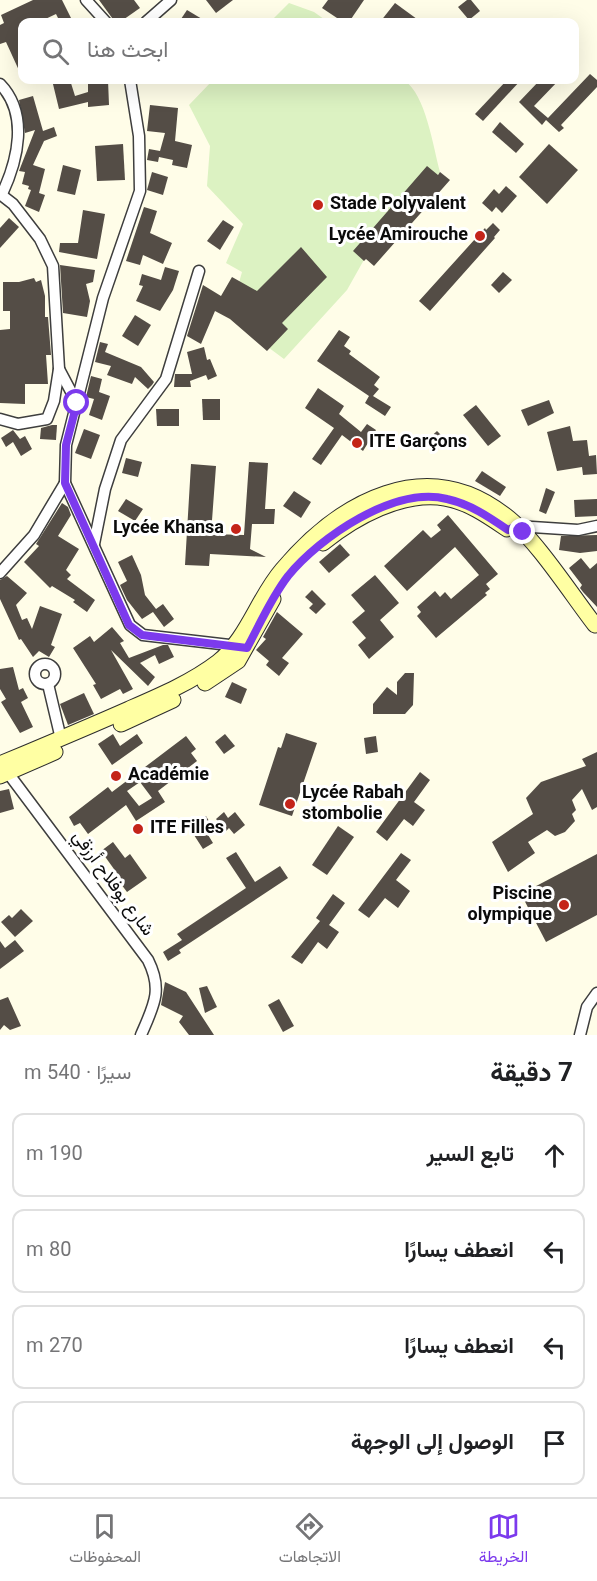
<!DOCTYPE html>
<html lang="ar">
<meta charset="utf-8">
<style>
:root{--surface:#fff;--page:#f2f2f2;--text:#202124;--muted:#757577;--line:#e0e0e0;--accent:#7c3aed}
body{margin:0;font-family:Georgia,Vazirmatn,serif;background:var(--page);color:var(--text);direction:rtl}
.stop{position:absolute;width:18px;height:18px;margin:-14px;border:4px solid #7c3aed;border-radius:50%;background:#fff}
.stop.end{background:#7c3aed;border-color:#fff;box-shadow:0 2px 6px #0008}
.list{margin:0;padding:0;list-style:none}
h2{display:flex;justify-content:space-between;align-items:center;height:78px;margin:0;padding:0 24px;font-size:26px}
h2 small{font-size:20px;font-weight:400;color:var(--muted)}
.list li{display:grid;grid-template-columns:39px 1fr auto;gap:18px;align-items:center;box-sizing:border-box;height:84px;margin:0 12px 12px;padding:0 12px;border:2px solid var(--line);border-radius:12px}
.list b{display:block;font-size:22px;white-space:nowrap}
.list em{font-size:20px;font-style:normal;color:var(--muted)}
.icon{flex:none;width:33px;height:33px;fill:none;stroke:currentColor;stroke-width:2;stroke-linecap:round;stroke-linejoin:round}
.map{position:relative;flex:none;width:597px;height:1035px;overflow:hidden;direction:ltr}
.search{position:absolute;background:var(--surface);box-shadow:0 6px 24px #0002;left:18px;right:18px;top:18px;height:66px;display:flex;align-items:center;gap:15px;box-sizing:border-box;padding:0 21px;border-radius:12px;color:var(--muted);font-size:22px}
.sheet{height:462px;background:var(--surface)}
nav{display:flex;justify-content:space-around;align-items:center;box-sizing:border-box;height:84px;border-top:2px solid var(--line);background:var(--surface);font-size:16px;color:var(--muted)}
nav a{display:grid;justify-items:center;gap:3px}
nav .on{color:var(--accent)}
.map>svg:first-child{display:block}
</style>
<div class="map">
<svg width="597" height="1035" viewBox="0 0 597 1035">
<rect width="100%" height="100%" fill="#fffde8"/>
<g fill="#dcf2c2">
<path d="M289 3 314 12 328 22H270Z"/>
<path d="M213 80H404C426 95 433 146 440 172L365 258 347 290 284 359 229 318 242 272 226 263 243 224 207 186 210 146 189 105Z"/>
</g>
<g fill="#544d46" fill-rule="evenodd">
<path d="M33 0H62L73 22H60L56 14 39 22H22V77L6 42 0 44V25L4 23 1 15Z"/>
<path d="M99 0H134L140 8 120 22H115Z"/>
<path d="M206 0H233L216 13Z"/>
<path d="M328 0H364L349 22H343L322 8Z"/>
<path d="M467 0H471L480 11 469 20 458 7Z"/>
<path d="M395 3 421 22H380Z"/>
<path d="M187 10 207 22H179Z"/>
<path d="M590 74 597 80V87L561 125 564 128 559 132 546 120 542 125 519 102 540 80H559L534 106 548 118Z"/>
<path d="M52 80H70L75 96 88 92V80H108L109 105 88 107V102L59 109Z"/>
<path d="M507 80H521L483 121 475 114Z"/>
<path d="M33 96 43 131 54 127 57 136 44 141 33 165 45 169 39 193 45 195 39 212 25 206 31 190 28 189 29 186 22 184 25 172 19 171 35 130 25 133 19 100Z"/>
<path d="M150 105 178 108 175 141 192 145 187 168 172 165 173 160 159 157 158 162 147 160 149 149 160 151 165 133 147 131Z"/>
<path d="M500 122 524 144 516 153 492 132Z"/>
<path d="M123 144 125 180 97 181 95 146Z"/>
<path d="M549 144 578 170 547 204 519 177Z"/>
<path d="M63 165 81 170 75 195 57 191Z"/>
<path d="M427 166 438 175 440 172 450 180 374 266 366 259 364 261 353 251Z"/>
<path d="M152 172 168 177 163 195 147 190Z"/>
<path d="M506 186 517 196 502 213 496 207 492 212 482 203 494 189 499 194Z"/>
<path d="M144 207 157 211 150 233 172 243 163 264 143 255 140 265 126 261Z"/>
<path d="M83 210 105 214 97 259 59 252 60 243H78Z"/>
<path d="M9 218 19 227 0 248V228Z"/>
<path d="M223 220 234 227 220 250 207 241Z"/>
<path d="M493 223 500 230 494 237 495 238 430 311 419 301 485 228 486 230Z"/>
<path d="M301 247 327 277 282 323 288 329 267 351 230 319 215 311 201 344 187 336 203 285 221 296 232 277 257 291Z"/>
<path d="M60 265 95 270 93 282 86 284 90 301 87 317 63 313Z"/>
<path d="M165 267 179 271 173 290 160 311 136 301 143 286 139 285 142 274 161 280Z"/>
<path d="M503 272 512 280 499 293 491 285Z"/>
<path d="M34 278 36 282 41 280 45 296V317H48L51 355H46L48 384H25V404L0 403V330L10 329V311H3V282H19Z"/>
<path d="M135 315 151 325 138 346 122 336Z"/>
<path d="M339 330 350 337 344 346 351 351 349 354 380 377 374 385 379 389 373 396 391 407 385 416 365 403 369 396 317 361Z"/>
<path d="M100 342 108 344 105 352 141 367 154 382 152 385 148 389 135 377 132 384 107 375 111 366 95 362Z"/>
<path d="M204 347 207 360 210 359 217 376 208 380 206 375 190 381 191 387H174L175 374H192L187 352Z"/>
<path d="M91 376 102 379 99 392 110 396 102 420 89 415 94 399 86 397Z"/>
<path d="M318 388 344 406 339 414 361 432 367 424 376 430 363 451 342 435 321 465 312 459 334 428 305 408Z"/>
<path d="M202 399H220V420H203Z"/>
<path d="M549 400 554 413 528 426 521 410Z"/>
<path d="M476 405 501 436 488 446 463 415Z"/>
<path d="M156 409H179V426H157Z"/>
<path d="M52 425H57L56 440 40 439 41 428Z"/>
<path d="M570 426 573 441 587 440 589 456 596 455 597 474 583 475 582 467 557 471 547 432Z"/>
<path d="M84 429 100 435 91 459 75 453Z"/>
<path d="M13 430 20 439 25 436 32 449 21 456 13 442 6 447 1 438Z"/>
<path d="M437 431 447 441 434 453 424 443Z"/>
<path d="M126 458 142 462 138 477 122 473Z"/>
<path d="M249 462 268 463 265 509H275L274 524H252L250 549 266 557 210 554 209 566 185 565 191 464 216 466 211 534 244 535Z"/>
<path d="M482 471 506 487 500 496 475 481Z"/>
<path d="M546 488 555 492 546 514 539 511Z"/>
<path d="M294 491 311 502 301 518 283 506Z"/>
<path d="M126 499 143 509 135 521 118 511Z"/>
<path d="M597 499V516L575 517 574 500Z"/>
<path d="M62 503 68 507 71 515 58 536 79 549 66 570 71 575 67 579 95 600 87 612 73 602 75 600 52 586 50 588 24 562 39 546 36 544Z"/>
<path d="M448 515 498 574 486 584 490 589 485 593 487 595 436 638 417 616 421 612 417 607 435 591 440 597 445 592 451 599 479 575 455 547 407 591 384 566 423 530 431 538 441 530 437 525Z"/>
<path d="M597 535V551L580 553 559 550 561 536Z"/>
<path d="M340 544 350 555 329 573 319 562Z"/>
<path d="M132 555 141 575 145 595 156 609 163 604 174 619 164 627 153 612 142 619 127 600 120 585 127 581 118 562Z"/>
<path d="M581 558 590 569 597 563V607L583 592 580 588 582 585 569 568Z"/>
<path d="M375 575 399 603 380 620 394 637 369 659 358 645 366 638 352 622 365 611 351 595Z"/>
<path d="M7 576 27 593 16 605 22 620 27 618 32 629 40 606 62 614 51 645 55 647 49 657 39 651 33 657 21 639 19 640 0 599V580Z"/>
<path d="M312 590 326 604 316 614 309 608 313 604 305 597Z"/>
<path d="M277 612 303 634 282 658 289 663 279 676 266 665 269 661 256 650 266 639 263 637Z"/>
<path d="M112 627 124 641 120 643 129 658 163 645H168L174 657 159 664 155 655 140 663 155 677 148 686 111 650 133 689 123 694 120 689 101 699 93 685 96 684 73 648 90 636 94 642Z"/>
<path d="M13 667 19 690 23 688 28 698 21 702 33 727 20 733 1 702 6 699 0 689V669Z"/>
<path d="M405 673H414L413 705 405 714H373V704L387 687 397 695V682Z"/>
<path d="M232 682 247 689 241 704 225 697Z"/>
<path d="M84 693 94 714 68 725 60 704Z"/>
<path d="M286 733 317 743 292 816 259 805 278 747 281 748Z"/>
<path d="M113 734 120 746 137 734 143 743 112 765 98 744Z"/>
<path d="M225 734 235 746 224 754 215 742Z"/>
<path d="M186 736 196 749 191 753 197 761 158 791 165 802 136 821 126 805 88 834 80 823 74 826 69 817 108 787 112 792ZM140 782 152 798 139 806 127 791Z"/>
<path d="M376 736 378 752 366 754 364 738Z"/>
<path d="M597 752V807L592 810 582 789 572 800 576 810 572 814 575 821 565 832 555 836 547 830 528 842 535 853 508 872 492 842 533 814 526 798 541 782 586 766 582 759Z"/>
<path d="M420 772 430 780 414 802 425 810 413 826 404 819 387 841 376 832Z"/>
<path d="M9 789 14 809 0 813V791Z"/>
<path d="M224 812 228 818 235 812 245 825 234 834 229 828 226 831 216 819Z"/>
<path d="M206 816 212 826 205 830 213 843 203 849 194 835 198 832 192 824Z"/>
<path d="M338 826 354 837 327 875 312 865Z"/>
<path d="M113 842 125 858 130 854 147 878 127 892 121 884 124 883 101 851Z"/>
<path d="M236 852 255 882 280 866 288 878 179 950 181 953 168 961 163 952 182 940 177 934 246 888 226 858Z"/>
<path d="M401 853 411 860 396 880 410 891 398 908 385 898 369 918 358 910Z"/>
<path d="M597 854V915L546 942 521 894Z"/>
<path d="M333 894 345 903 329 925 339 932 327 949 318 942 302 964 291 957 320 921 316 918Z"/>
<path d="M21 909 33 921 15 937 1 922 9 915 12 918Z"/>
<path d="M15 940 24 951 0 969V941L5 948Z"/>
<path d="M165 982 186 992 214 1035H189L179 1022 183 1016 161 1005Z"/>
<path d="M207 986 217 1007 205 1013 199 988Z"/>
<path d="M8 997 21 1026 10 1030 4 1025 0 1030V1000Z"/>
<path d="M279 999 294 1026 283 1032 268 1005Z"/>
</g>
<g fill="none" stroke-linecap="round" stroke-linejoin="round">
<g stroke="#3e3e3e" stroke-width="13">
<g id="street">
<path d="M86 0 106 22"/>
<path d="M146 22 171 0"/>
<path d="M130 80 139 136 140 191 103 298 66 445 65 483 130 625 143 635 238 646"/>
<path d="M0 84C29 114 18 160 2 194"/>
<path d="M0 194 13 204 40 239 53 266 59 369 54 401 47 419 18 424 0 419"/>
<path d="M59 369 77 403"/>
<path d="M517 526 578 530 597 526"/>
<path d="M94 544 105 489 121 440 166 379 199 271"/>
<path d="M0 573 34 535 65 483"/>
<circle cx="45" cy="674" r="10"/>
<path d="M48 684 61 739"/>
<path d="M5 769 148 960C163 990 154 1005 141 1035"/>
<path d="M580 1035 587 1007 597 993"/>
</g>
</g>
<g stroke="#2d2d2d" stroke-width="17">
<g id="secondary">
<path d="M323 543C355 517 402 491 445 498 468 502 488 516 507 529"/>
<path d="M205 683 238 661 273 599"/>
<path d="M121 724 173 700"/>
<path d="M0 764C43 746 86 728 129 709 159 696 192 682 218 662 247 639 258 598 282 570 340 501 426 453 506 516 536 539 571 594 595 625"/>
<path d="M0 776 55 752"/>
</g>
</g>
<use href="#street" stroke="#fff" stroke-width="10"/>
<use href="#secondary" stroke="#ffffa3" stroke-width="15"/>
</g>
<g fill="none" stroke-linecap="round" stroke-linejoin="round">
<path stroke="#7c3aed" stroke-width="8" d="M77 403 66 445 65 483 129 625 142 635 247 648C260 624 271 598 288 576 320 537 394 486 447 499 470 504 489 517 508 530L517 526 523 532"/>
</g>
<g fill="#c42419" stroke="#fff" stroke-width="2">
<circle cx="318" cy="205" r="6"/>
<circle cx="480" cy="236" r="6"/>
<circle cx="357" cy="443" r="6"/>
<circle cx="236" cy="529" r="6"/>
<circle cx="116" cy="776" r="6"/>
<circle cx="290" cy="804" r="6"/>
<circle cx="138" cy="829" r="6"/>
<circle cx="564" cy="905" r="6"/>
</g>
<g text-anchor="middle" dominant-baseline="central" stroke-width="6" stroke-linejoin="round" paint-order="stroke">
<g font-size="18" font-weight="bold" fill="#0b0b0b" stroke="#fff" text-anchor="start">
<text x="330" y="205">Stade Polyvalent</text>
<text x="468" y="236" text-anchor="end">Lycée Amirouche</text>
<text x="369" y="443">ITE Garçons</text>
<text x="224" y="529" text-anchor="end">Lycée Khansa</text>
<text x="128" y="776">Académie</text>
<text x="302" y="794">Lycée Rabah<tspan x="302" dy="21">stombolie</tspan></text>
<text x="150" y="829">ITE Filles</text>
<text x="552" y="895" text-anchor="end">Piscine<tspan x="552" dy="21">olympique</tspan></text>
</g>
<g font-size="18" fill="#0b0b0b" stroke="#fff">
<text transform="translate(112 884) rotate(54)">شارع بوفلاح أرزقي</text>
</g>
</g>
</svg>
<div class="stop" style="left:77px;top:403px"></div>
<div class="stop end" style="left:523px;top:532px"></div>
<div class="search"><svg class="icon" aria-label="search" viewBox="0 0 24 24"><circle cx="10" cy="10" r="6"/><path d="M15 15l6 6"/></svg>ابحث هنا</div>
</div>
<section class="sheet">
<h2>7 دقيقة<small>سيرًا · 540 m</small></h2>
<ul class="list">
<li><svg class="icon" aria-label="ahead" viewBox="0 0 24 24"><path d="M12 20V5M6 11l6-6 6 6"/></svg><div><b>تابع السير</b></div><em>190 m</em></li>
<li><svg class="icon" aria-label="left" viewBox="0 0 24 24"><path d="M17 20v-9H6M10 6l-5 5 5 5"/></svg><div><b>انعطف يسارًا</b></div><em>80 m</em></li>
<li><svg class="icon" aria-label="left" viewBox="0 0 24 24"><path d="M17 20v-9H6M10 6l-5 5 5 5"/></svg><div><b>انعطف يسارًا</b></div><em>270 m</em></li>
<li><svg class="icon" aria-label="arrive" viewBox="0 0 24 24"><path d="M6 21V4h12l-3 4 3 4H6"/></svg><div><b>الوصول إلى الوجهة</b></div></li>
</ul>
</section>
<nav>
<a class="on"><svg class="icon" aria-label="map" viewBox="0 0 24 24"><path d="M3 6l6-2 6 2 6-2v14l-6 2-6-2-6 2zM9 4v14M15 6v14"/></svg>الخريطة</a>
<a><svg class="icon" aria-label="directions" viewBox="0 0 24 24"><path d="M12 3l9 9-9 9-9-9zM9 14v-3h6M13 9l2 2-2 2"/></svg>الاتجاهات</a>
<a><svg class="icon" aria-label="saved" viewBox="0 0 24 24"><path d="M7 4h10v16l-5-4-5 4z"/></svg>المحفوظات</a>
</nav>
